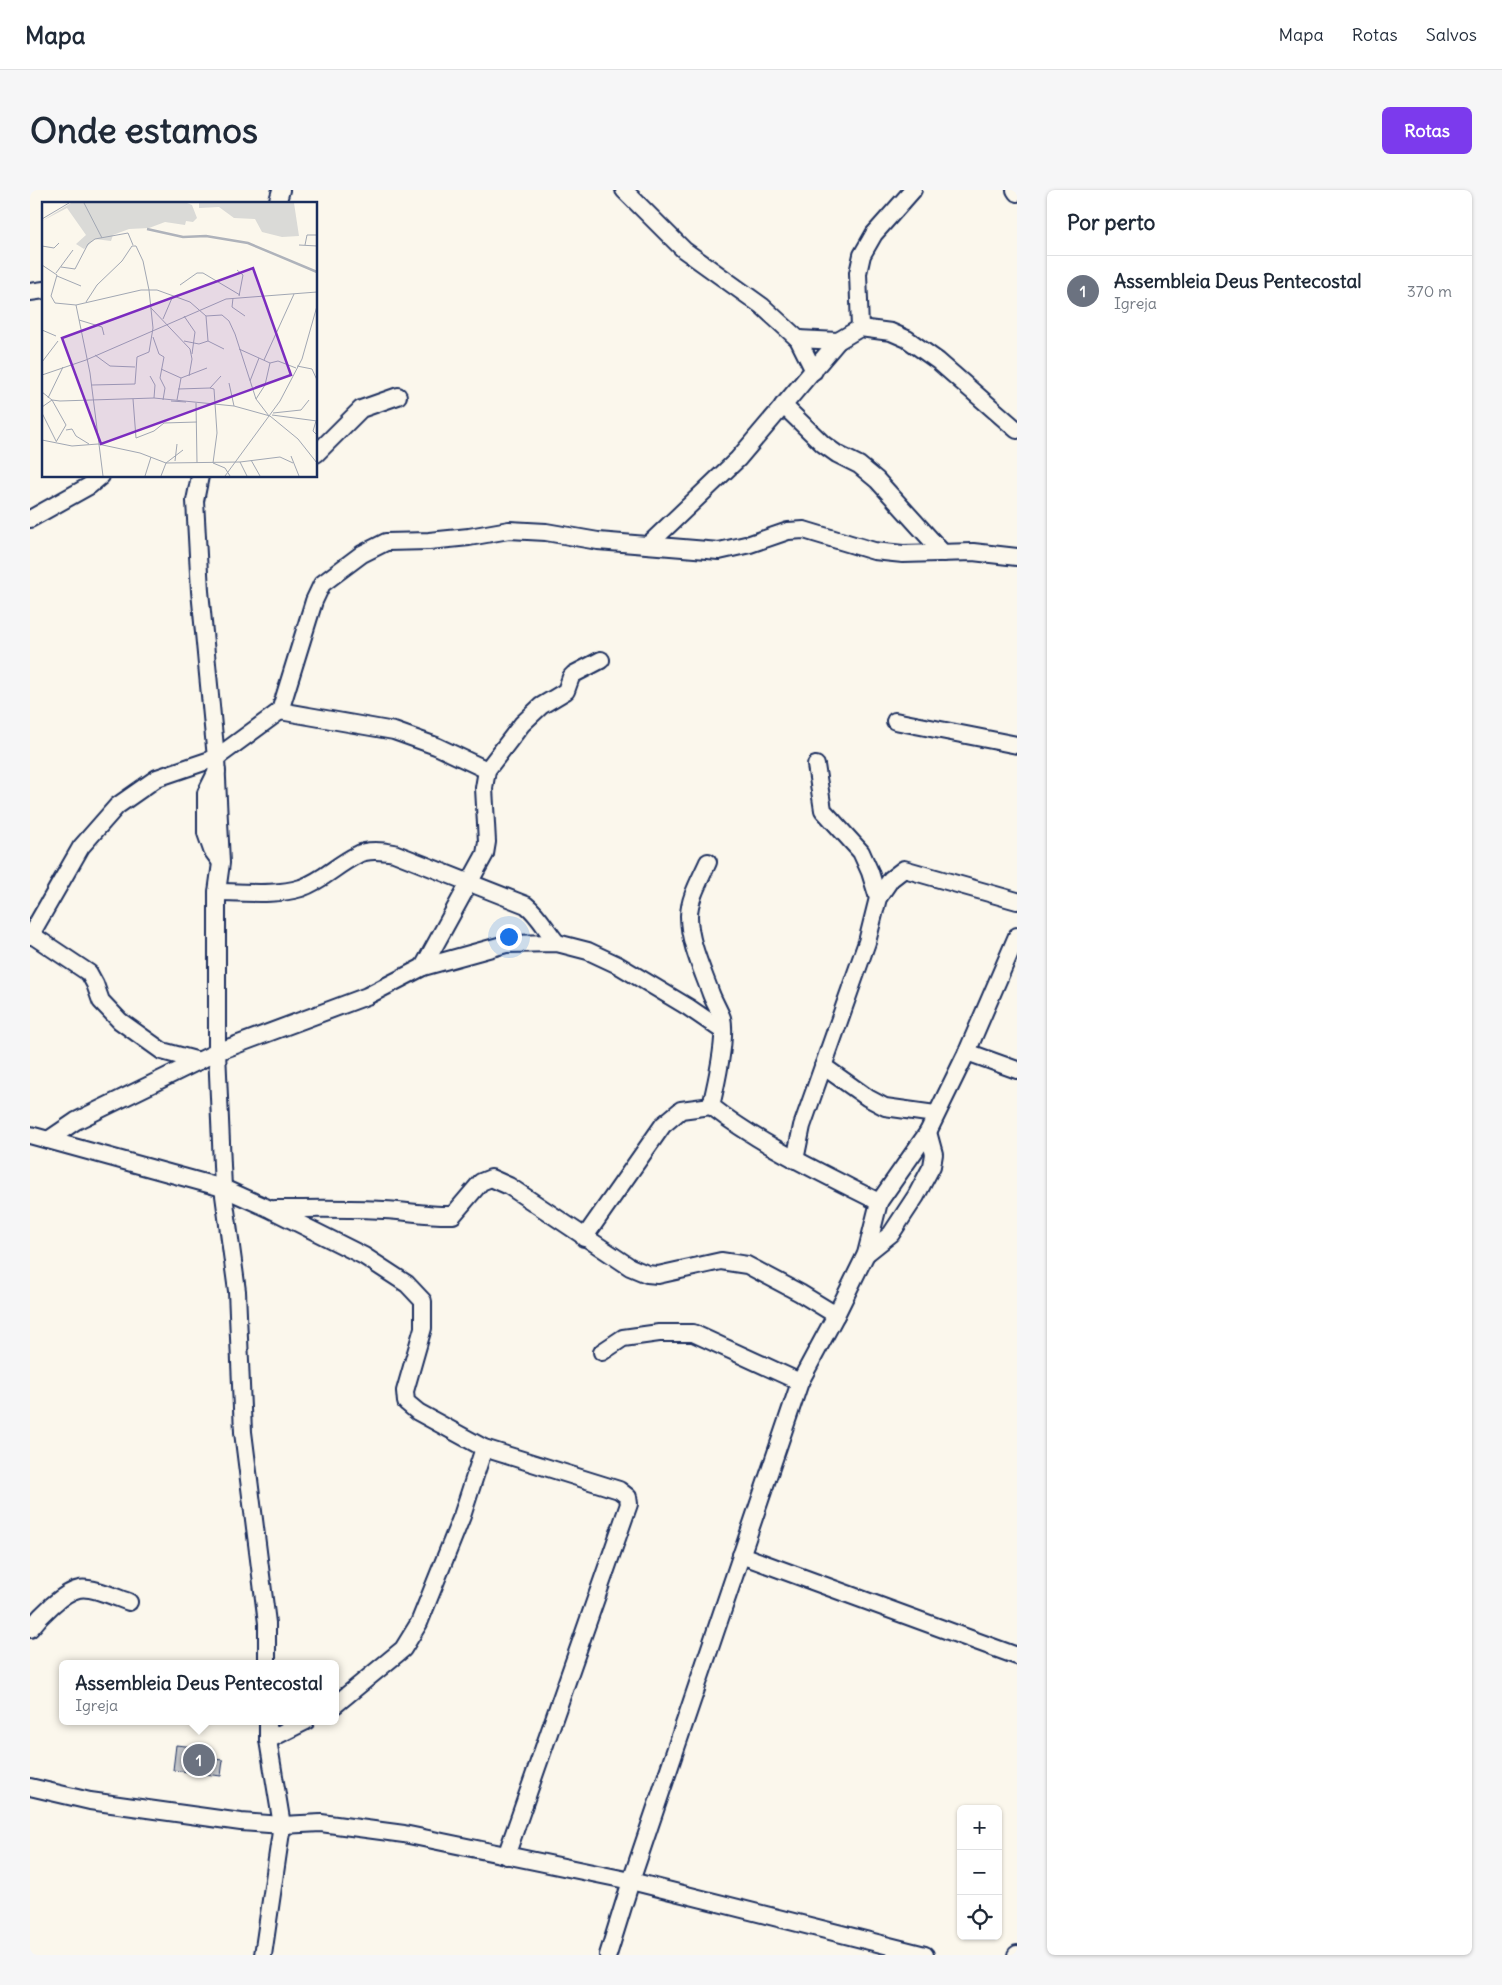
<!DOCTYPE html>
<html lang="pt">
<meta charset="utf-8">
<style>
:root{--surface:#fff;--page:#f6f6f7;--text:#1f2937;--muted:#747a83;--line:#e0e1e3;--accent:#7c3aed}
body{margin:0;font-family:Delius,sans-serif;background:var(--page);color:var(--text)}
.controls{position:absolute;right:15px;bottom:15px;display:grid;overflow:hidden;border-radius:8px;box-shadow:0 1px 4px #0004}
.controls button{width:45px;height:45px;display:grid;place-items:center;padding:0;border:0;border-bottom:1px solid var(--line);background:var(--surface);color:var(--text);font:25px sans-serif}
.you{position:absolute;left:478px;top:746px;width:18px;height:18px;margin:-12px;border:4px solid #fff;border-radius:50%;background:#1a73e8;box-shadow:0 0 0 8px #1a73e833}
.badge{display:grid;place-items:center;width:32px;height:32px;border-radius:50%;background:var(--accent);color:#fff;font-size:16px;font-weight:700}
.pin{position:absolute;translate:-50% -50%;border:2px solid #fff;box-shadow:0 1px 5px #0006}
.popup{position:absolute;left:29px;top:1470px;width:280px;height:65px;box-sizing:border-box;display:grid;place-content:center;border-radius:8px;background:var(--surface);filter:drop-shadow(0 1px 4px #0005);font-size:16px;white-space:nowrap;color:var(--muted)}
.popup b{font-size:19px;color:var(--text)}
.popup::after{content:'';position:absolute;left:50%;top:100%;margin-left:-10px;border:10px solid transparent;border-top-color:var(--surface)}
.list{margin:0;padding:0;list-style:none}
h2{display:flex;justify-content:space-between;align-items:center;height:65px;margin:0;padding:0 20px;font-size:21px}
h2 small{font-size:16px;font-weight:400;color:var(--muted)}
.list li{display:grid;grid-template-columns:32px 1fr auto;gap:15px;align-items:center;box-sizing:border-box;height:70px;padding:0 20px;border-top:1px solid var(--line)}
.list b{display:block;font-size:19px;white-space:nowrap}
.list p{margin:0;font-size:16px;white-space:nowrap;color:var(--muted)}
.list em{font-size:16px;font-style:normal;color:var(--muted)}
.icon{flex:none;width:28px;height:28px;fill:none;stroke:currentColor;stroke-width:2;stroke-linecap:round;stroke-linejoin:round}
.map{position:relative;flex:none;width:987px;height:1765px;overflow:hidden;border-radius:8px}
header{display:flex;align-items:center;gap:30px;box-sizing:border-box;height:70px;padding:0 25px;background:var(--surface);border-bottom:1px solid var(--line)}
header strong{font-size:24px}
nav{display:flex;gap:28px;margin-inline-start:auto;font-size:18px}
.intro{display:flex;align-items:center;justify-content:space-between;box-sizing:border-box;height:120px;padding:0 30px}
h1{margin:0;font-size:35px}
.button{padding:12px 22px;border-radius:8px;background:var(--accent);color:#fff;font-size:18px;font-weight:700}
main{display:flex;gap:30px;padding:0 30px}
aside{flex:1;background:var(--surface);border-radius:8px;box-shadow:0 1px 4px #0004}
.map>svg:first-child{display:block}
</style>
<header>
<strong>Mapa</strong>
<nav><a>Mapa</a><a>Rotas</a><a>Salvos</a></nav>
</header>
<div class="intro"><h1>Onde estamos</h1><a class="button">Rotas</a></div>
<main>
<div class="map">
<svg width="987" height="1765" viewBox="0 0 987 1765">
<rect width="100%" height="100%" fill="#fbf7ec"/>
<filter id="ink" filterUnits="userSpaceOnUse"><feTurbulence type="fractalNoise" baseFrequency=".02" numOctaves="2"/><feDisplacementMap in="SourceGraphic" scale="10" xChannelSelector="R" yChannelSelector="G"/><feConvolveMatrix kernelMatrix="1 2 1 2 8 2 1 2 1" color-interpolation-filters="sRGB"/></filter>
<g filter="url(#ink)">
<path fill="#c3c5c9" stroke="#1b2f5e" d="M146 1555 184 1559 183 1569 193 1570 191 1586 143 1580Z"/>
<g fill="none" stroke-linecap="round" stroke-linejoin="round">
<g stroke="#1b2f5e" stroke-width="20">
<g id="minor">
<path d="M594 0 654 60 732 116 768 149 784 181"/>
<path d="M985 0 987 3"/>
<path d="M247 14 251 0"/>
<path d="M0 102 14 100"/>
<path d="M830 138 828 83 832 65 844 44 883 0"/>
<path d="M768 149 808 151"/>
<path d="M753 215 793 254 807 264 829 275 847 290 913 363"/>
<path d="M286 264 331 219 368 206"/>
<path d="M170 286 165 311 170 401 186 568 191 673 187 702V862L193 998 207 1101 213 1242 237 1433V1474"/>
<path d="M0 329 59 296 71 286"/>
<path d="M618 355 708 269 808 151 830 138 861 142 877 149 908 171 987 240"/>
<path d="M250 521 364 541 406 556 457 580"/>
<path d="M865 531 987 555"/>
<path d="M786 575 793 620 831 662 840 682 848 708"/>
<path d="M187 581 176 603V643L182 660 190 671"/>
<path d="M678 672C671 688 659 708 659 726 659 752 672 779 681 804 684 812 689 820 692 828 697 848 686 895 681 916 732 956 792 983 849 1012"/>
<path d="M187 702C214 702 245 706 271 698 294 690 306 675 327 665 337 659 353 661 364 663L496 715C509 725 516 740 527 753"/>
<path d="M2 745 59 783 65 794 71 811 90 831 132 861 169 871"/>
<path d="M0 746 51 657 87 616 127 588 186 568 250 521 284 411 292 394 332 364 356 352 399 351 439 347 479 340 516 342 568 351 689 361 720 354 758 341 774 340 844 361 873 364 943 362 987 367"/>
<path d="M393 777 455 664 457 652 454 598 457 580 492 534 511 516 536 501 541 487 544 484 571 470"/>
<path d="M937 862 987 880"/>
<path d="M793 876 838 908 855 917 905 924"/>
<path d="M0 945 193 998 240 1019 334 1066 377 1094 393 1111V1138L375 1201 376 1212 388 1222 454 1258 589 1300 598 1307 599 1314 476 1666"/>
<path d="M18 950 46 931 187 862 337 806 393 777 476 754 527 753 558 761 588 775 658 817 693 841"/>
<path d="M765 970 772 936 837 752 848 708 861 689 874 679 987 711"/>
<path d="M245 1019C281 1019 318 1018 354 1020 377 1021 400 1026 423 1025L451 992 461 988 479 996 600 1077 617 1084 628 1085 691 1071 717 1075 770 1103 806 1125"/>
<path d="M554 1048 633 935 651 920 681 916"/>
<path d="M836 1064 861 1044 886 1006 902 976 904 964 898 942"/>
<path d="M572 1162 593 1148 629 1143H663L770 1192"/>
<path d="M711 1365 987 1466"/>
<path d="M0 1439C10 1426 33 1402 49 1399 61 1396 87 1408 99 1412"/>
<path d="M305 1515 373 1459 389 1433 432 1326 454 1258"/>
<path d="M238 1550 276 1531"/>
<path d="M0 1597 60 1611 211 1632 252 1635 291 1633 374 1644 601 1691 895 1765"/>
<path d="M233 1765 252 1635 238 1550V1531"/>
<path d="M578 1765 601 1691 770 1192 806 1125 836 1064 849 1012 898 942 937 862 987 746"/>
<path d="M986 1765 987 1764"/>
</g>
</g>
<use href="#minor" stroke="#fbf7ec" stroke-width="16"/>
</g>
</g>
<g transform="translate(12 12)">
<rect width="275" height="275" fill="#fbf7ec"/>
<path d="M29 1H145L150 3 155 16 151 20 144 19 143 23 123 20 107 26 87 27 71 33 69 39 53 37 42 47 34 42 44 33 25 6 0 19ZM157 1H252L257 34 240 35 220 30 213 17 192 16 177 5 157 6Z" fill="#dadad7"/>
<path fill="none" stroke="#afb3bb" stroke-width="2.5" d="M105 27 141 35 164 34 206 41 275 70"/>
<path fill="none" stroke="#a1a7b3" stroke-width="1" d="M42 1 60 36M0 17 27 1M257 43 275 44M263 43 265 33H275M0 44 12 46 17 41M0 63 15 73 9 94 13 101 34 103 99 88H115L148 100 164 114 180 113 187 119 193 132 214 197 227 214M19 65 33 67 46 42 53 37 86 31 91 43M195 68 201 73 197 94M14 71 31 48M15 74 39 84M138 83 155 71H161L198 93M191 96 190 105 203 114M44 100 55 83 80 59 90 44H94L101 59 107 88 111 126 107 150 95 155 93 182 50 183M34 103 48 171 61 274M109 106 148 147 150 157 147 174M142 114 153 130 150 152M164 114 166 139M121 117 130 96M37 118 60 125 62 133M0 128 14 134M111 135 117 152 122 155 118 176 123 186 121 198M142 139 157 142 166 139 182 147M197 147 228 161 223 183 214 197M53 153 68 164 93 165M222 158 252 92M0 160 16 139M228 161 236 159 254 166M255 164 270 167 275 178M119 167 139 176M0 173 44 158 184 97 275 90M108 174 113 183 112 196M208 179 217 156M187 181 192 204M168 186 172 187 175 231 171 261 183 266 188 274M136 187 168 186 179 174M0 190 10 198 18 199 112 196 192 204 228 214 256 237 275 261M6 196 21 165M91 197 94 236 112 229 122 221 155 220M135 198 139 176 165 166M129 199 144 200M154 201 155 261M0 205 10 198 24 223 14 240M0 211 14 239M231 211 259 208 267 198M230 213 275 219M274 219 271 229 275 233M24 228 30 227 34 234 47 242M0 238 30 244 56 242 98 251 124 261 198 260 238 255 251 261M249 254 257 274M209 258 218 274M133 259 135 242M198 260 205 274M103 274 109 255M119 274 124 261 141 248M183 274 238 199 260 157 275 104"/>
<path fill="#7b2cbf" fill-opacity="0.15" stroke="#7b2cbf" stroke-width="2.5" d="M211 66 249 173 59 242 20 136Z"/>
<rect width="275" height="275" fill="none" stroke="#1b2f5e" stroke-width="2.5"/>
</g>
</svg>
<div class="controls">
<button>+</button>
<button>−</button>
<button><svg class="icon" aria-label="locate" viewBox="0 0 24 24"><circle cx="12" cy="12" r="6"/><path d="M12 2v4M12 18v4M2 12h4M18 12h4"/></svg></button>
</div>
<div class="you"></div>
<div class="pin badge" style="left:169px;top:1570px;background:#6b7280">1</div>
<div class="popup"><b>Assembleia Deus Pentecostal</b>Igreja</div>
</div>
<aside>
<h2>Por perto<small></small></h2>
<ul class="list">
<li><span class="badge" style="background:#6b7280">1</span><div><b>Assembleia Deus Pentecostal</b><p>Igreja</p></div><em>370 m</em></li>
</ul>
</aside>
</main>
